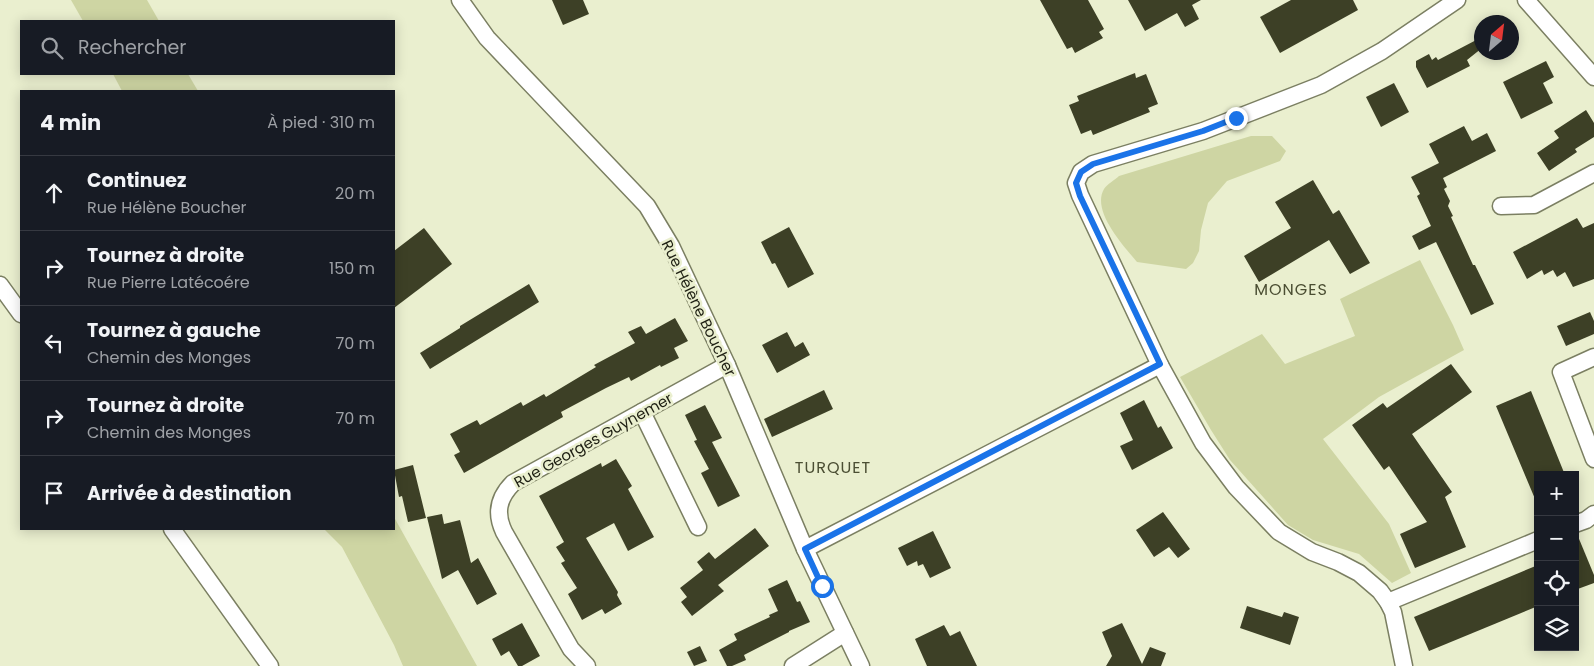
<!DOCTYPE html>
<html lang="fr">
<meta charset="utf-8">
<style>
:root{--surface:#171b24;--page:#242831;--text:#f1f3f6;--muted:#9ea1a6;--line:#363941}
body{margin:0;font-family:Poppins,sans-serif;background:var(--page);color:var(--text)}
.controls{position:absolute;right:15px;bottom:15px;display:grid;overflow:hidden;border-radius:0px;box-shadow:0 2px 12px #0003}
.controls button{width:45px;height:45px;display:grid;place-items:center;padding:0;border:0;border-bottom:1px solid var(--line);background:var(--surface);color:var(--text);font:25px sans-serif}
.compass{position:absolute;left:1474px;top:15px;width:45px;height:45px;border-radius:50%;background:var(--surface);box-shadow:0 2px 12px #0003;rotate:28deg}
.stop{position:absolute;width:15px;height:15px;margin:-11px;border:4px solid #1a73e8;border-radius:50%;background:#fff}
.stop.end{background:#1a73e8;border-color:#fff;box-shadow:0 1px 5px #0008}
.list{margin:0;padding:0;list-style:none}
h2{display:flex;justify-content:space-between;align-items:center;height:65px;margin:0;padding:0 20px;font-size:21px}
h2 small{font-size:16px;font-weight:400;color:var(--muted)}
.list li{display:grid;grid-template-columns:32px 1fr auto;gap:15px;align-items:center;box-sizing:border-box;height:75px;padding:0 20px;border-top:1px solid var(--line)}
.list b{display:block;font-size:19px;white-space:nowrap}
.list p{margin:0;font-size:16px;white-space:nowrap;color:var(--muted)}
.list em{font-size:16px;font-style:normal;color:var(--muted)}
.icon{flex:none;width:28px;height:28px;fill:none;stroke:currentColor;stroke-width:2;stroke-linecap:round;stroke-linejoin:round}
.map{position:relative;flex:none;width:1594px;height:666px;overflow:hidden}
.search{position:absolute;background:var(--surface);box-shadow:0 2px 12px #0003;left:20px;top:20px;width:375px;height:55px;display:flex;align-items:center;gap:12px;box-sizing:border-box;padding:0 18px;border-radius:0px;color:var(--muted);font-size:19px}
.panel{position:absolute;background:var(--surface);box-shadow:0 2px 12px #0003;left:20px;top:90px;width:375px;height:440px;border-radius:0px}
.map>svg:first-child{display:block}
</style>
<div class="map">
<svg width="1594" height="666" viewBox="0 0 1594 666">
<rect width="100%" height="100%" fill="#eaefcf"/>
<g fill="#ced5a3">
<path d="M71 0H147L159 21H83Z"/>
<path d="M113 74H188L198 91H122Z"/>
<path d="M1251 136H1272L1286 151 1280 161 1227 181 1208 203 1201 230 1199 251 1193 263 1186 269 1137 262C1124 246 1091 211 1104 189 1107 184 1115 180 1119 176Z"/>
<path d="M1420 260 1453 325 1464 350 1379 397 1323 439 1389 524 1411 573 1392 583 1359 554 1313 540 1288 525 1230 460 1211 430 1180 377 1262 334 1285 364 1355 336 1340 299Z"/>
<path d="M394 517 477 666H403L394 645 342 547 324 529H394Z"/>
</g>
<g fill="#3d4026">
<path d="M552 0H583L589 14 563 25Z"/>
<path d="M1040 0H1088L1104 29 1099 32 1103 38 1075 53 1072 47 1067 49Z"/>
<path d="M1128 0H1201L1192 5 1199 19 1185 27 1177 13 1145 31Z"/>
<path d="M1291 0H1353L1358 10 1280 53 1260 17Z"/>
<path d="M1482 37V48L1467 60 1470 66 1427 88 1416 67V61L1429 54 1432 60 1436 57 1438 60Z"/>
<path d="M1546 61 1554 77 1543 83 1553 103 1521 119 1503 82Z"/>
<path d="M1135 73 1136 78 1146 74 1158 104 1148 108 1150 112 1093 135 1091 130 1081 134 1069 105 1079 101 1077 96Z"/>
<path d="M1394 83 1409 112 1381 127 1366 97Z"/>
<path d="M1586 110 1594 123V137L1575 149 1577 152 1549 171 1537 153 1559 138 1554 131Z"/>
<path d="M1464 126 1472 141 1487 133 1496 151 1443 178 1447 187 1444 189 1450 201 1448 206 1453 216 1451 217 1473 265H1475L1494 304 1471 315 1436 242 1419 250 1412 236 1431 226 1417 196 1420 194 1411 177 1439 163 1429 144Z"/>
<path d="M1313 180 1333 214 1339 210 1370 263 1350 274 1329 240 1259 282 1244 256 1291 228 1275 202Z"/>
<path d="M1577 218 1583 228 1594 223V279L1573 287 1565 272 1557 277 1553 270 1544 275 1542 270 1527 279 1513 252Z"/>
<path d="M789 227 814 274 788 288 775 263 772 264 761 242Z"/>
<path d="M424 228 452 264 394 308V251Z"/>
<path d="M529 284 539 302 430 369 420 353 460 328V326Z"/>
<path d="M1590 312 1594 321V334L1566 346 1557 326Z"/>
<path d="M675 318 688 341 674 348 679 358 661 367 660 365 631 381 629 377 606 388 561 412 563 417 464 473 454 455 460 452 450 434 477 420 480 425 521 402 523 406 544 394 546 397 596 367 594 365 635 343 628 332 641 326 646 334Z"/>
<path d="M787 332 795 347 803 342 810 355 777 373 762 345Z"/>
<path d="M1451 364 1472 392 1412 434 1452 492 1445 497 1466 547 1415 568 1400 534 1427 522 1389 466 1384 470 1352 425 1383 403 1387 408Z"/>
<path d="M824 390 833 409 772 437 764 419Z"/>
<path d="M1531 391 1565 475H1538V506L1496 406Z"/>
<path d="M1144 400 1158 428 1161 426 1173 448 1132 470 1120 446 1133 440 1120 413Z"/>
<path d="M705 405 722 438 712 442 740 496 718 507 701 473 709 469 694 441 697 440 685 415Z"/>
<path d="M616 459 632 486 628 489 654 537 628 551 614 523 586 538 618 592 617 595 622 604 605 614 602 609 582 620 568 594 577 588 561 563 565 561 556 547 564 542 539 496 601 463 602 467Z"/>
<path d="M413 465 426 518 408 522 402 496 399 497 394 470Z"/>
<path d="M1163 512 1190 549 1178 558 1169 547 1154 557 1136 530Z"/>
<path d="M442 514 444 524 460 520 471 563 478 558 497 594 477 605 458 570 442 579 427 517Z"/>
<path d="M755 528 769 546 718 585 724 591 692 616 681 602 687 597 680 588 703 570 697 562 709 552 715 559Z"/>
<path d="M933 531 951 568 930 578 923 564 918 566 917 561 907 566 898 548Z"/>
<path d="M1575 534H1577L1594 575V583L1575 590Z"/>
<path d="M1538 565V606L1429 651 1414 617Z"/>
<path d="M787 580 797 602 800 601 810 622 789 631V632L744 655 746 660 732 666H727L719 650 737 640 734 634 770 617 769 615 778 611 768 589Z"/>
<path d="M1247 606 1282 617 1284 612 1299 617 1290 645 1240 628Z"/>
<path d="M522 623 540 656 522 666H518L509 651 501 656 492 639Z"/>
<path d="M1122 623 1142 664 1150 647 1166 653 1161 666H1106L1112 656 1102 632Z"/>
<path d="M944 625 950 636 960 631 977 666H927L915 639Z"/>
<path d="M700 646 707 661 694 666 687 652Z"/>
</g>
<g fill="none" stroke-linecap="round" stroke-linejoin="round">
<g stroke="#7b7f62" stroke-width="19">
<g id="street">
<path d="M460 0 487 38 647 206 671 246 727 365 805 549 861 666"/>
<path d="M1526 0 1594 77"/>
<path d="M1501 206 1534 205 1594 173"/>
<path d="M0 285 21 314"/>
<path d="M1594 357 1561 372 1594 459"/>
<path d="M642 412 698 527"/>
<path d="M1575 524 1586 520 1594 514"/>
<path d="M172 529 270 666"/>
<path d="M805 549 1160 365"/>
<path d="M1388 602 1538 540"/>
<path d="M587 666 571 649 504 532C495 513 498 498 513 483L727 365"/>
<path d="M793 666 845 633"/>
<path d="M1404 666 1393 612 1388 602 1380 591 1359 573 1338 562 1312 552 1279 532 1236 487 1203 443 1160 365 1080 195 1076 183 1081 172 1093 164 1203 131 1321 85 1382 51 1457 0"/>
</g>
</g>
<use href="#street" stroke="#fff" stroke-width="16"/>
</g>
<g fill="none" stroke-linecap="round" stroke-linejoin="round">
<path stroke="#1a73e8" stroke-width="6" d="M822 586 805 549 1160 364 1080 196 1076 183 1081 172 1093 164 1203 131 1236 118"/>
</g>
<g text-anchor="middle" dominant-baseline="central" stroke-width="5" stroke-linejoin="round" paint-order="stroke">
<g font-size="15" fill="#1d1e12" stroke="#eaefcf">
<text transform="translate(699 308) rotate(64)">Rue Hélène Boucher</text>
<text transform="translate(593 440) rotate(-29)">Rue Georges Guynemer</text>
</g>
<g font-size="16" letter-spacing="1" fill="#4b4e33" stroke="#eaefcf">
<text x="1291" y="289">MONGES</text>
<text x="833" y="467">TURQUET</text>
</g>
</g>
</svg>
<div class="controls">
<button>+</button>
<button>−</button>
<button><svg class="icon" aria-label="locate" viewBox="0 0 24 24"><circle cx="12" cy="12" r="6"/><path d="M12 2v4M12 18v4M2 12h4M18 12h4"/></svg></button>
<button><svg class="icon" aria-label="layers" viewBox="0 0 24 24"><path d="M12 4l9 5-9 5-9-5zM3 14l9 5 9-5"/></svg></button>
</div>
<svg class="compass" viewBox="-18 -18 36 36"><path d="M0-13l5 13h-10z" fill="#e53935"/><path d="M0 13l5-13h-10z" fill="#9ea1a6"/></svg>
<div class="stop" style="left:822px;top:586px"></div>
<div class="stop end" style="left:1236px;top:118px"></div>
<div class="search"><svg class="icon" aria-label="search" viewBox="0 0 24 24"><circle cx="10" cy="10" r="6"/><path d="M15 15l6 6"/></svg>Rechercher</div>
<section class="panel">
<h2>4 min<small>À pied · 310 m</small></h2>
<ul class="list">
<li><svg class="icon" aria-label="ahead" viewBox="0 0 24 24"><path d="M12 20V5M6 11l6-6 6 6"/></svg><div><b>Continuez</b><p>Rue Hélène Boucher</p></div><em>20 m</em></li>
<li><svg class="icon" aria-label="right" viewBox="0 0 24 24"><path d="M7 20v-9h11M14 6l5 5-5 5"/></svg><div><b>Tournez à droite</b><p>Rue Pierre Latécoére</p></div><em>150 m</em></li>
<li><svg class="icon" aria-label="left" viewBox="0 0 24 24"><path d="M17 20v-9H6M10 6l-5 5 5 5"/></svg><div><b>Tournez à gauche</b><p>Chemin des Monges</p></div><em>70 m</em></li>
<li><svg class="icon" aria-label="right" viewBox="0 0 24 24"><path d="M7 20v-9h11M14 6l5 5-5 5"/></svg><div><b>Tournez à droite</b><p>Chemin des Monges</p></div><em>70 m</em></li>
<li><svg class="icon" aria-label="arrive" viewBox="0 0 24 24"><path d="M6 21V4h12l-3 4 3 4H6"/></svg><div><b>Arrivée à destination</b></div></li>
</ul>
</section>
</div>
